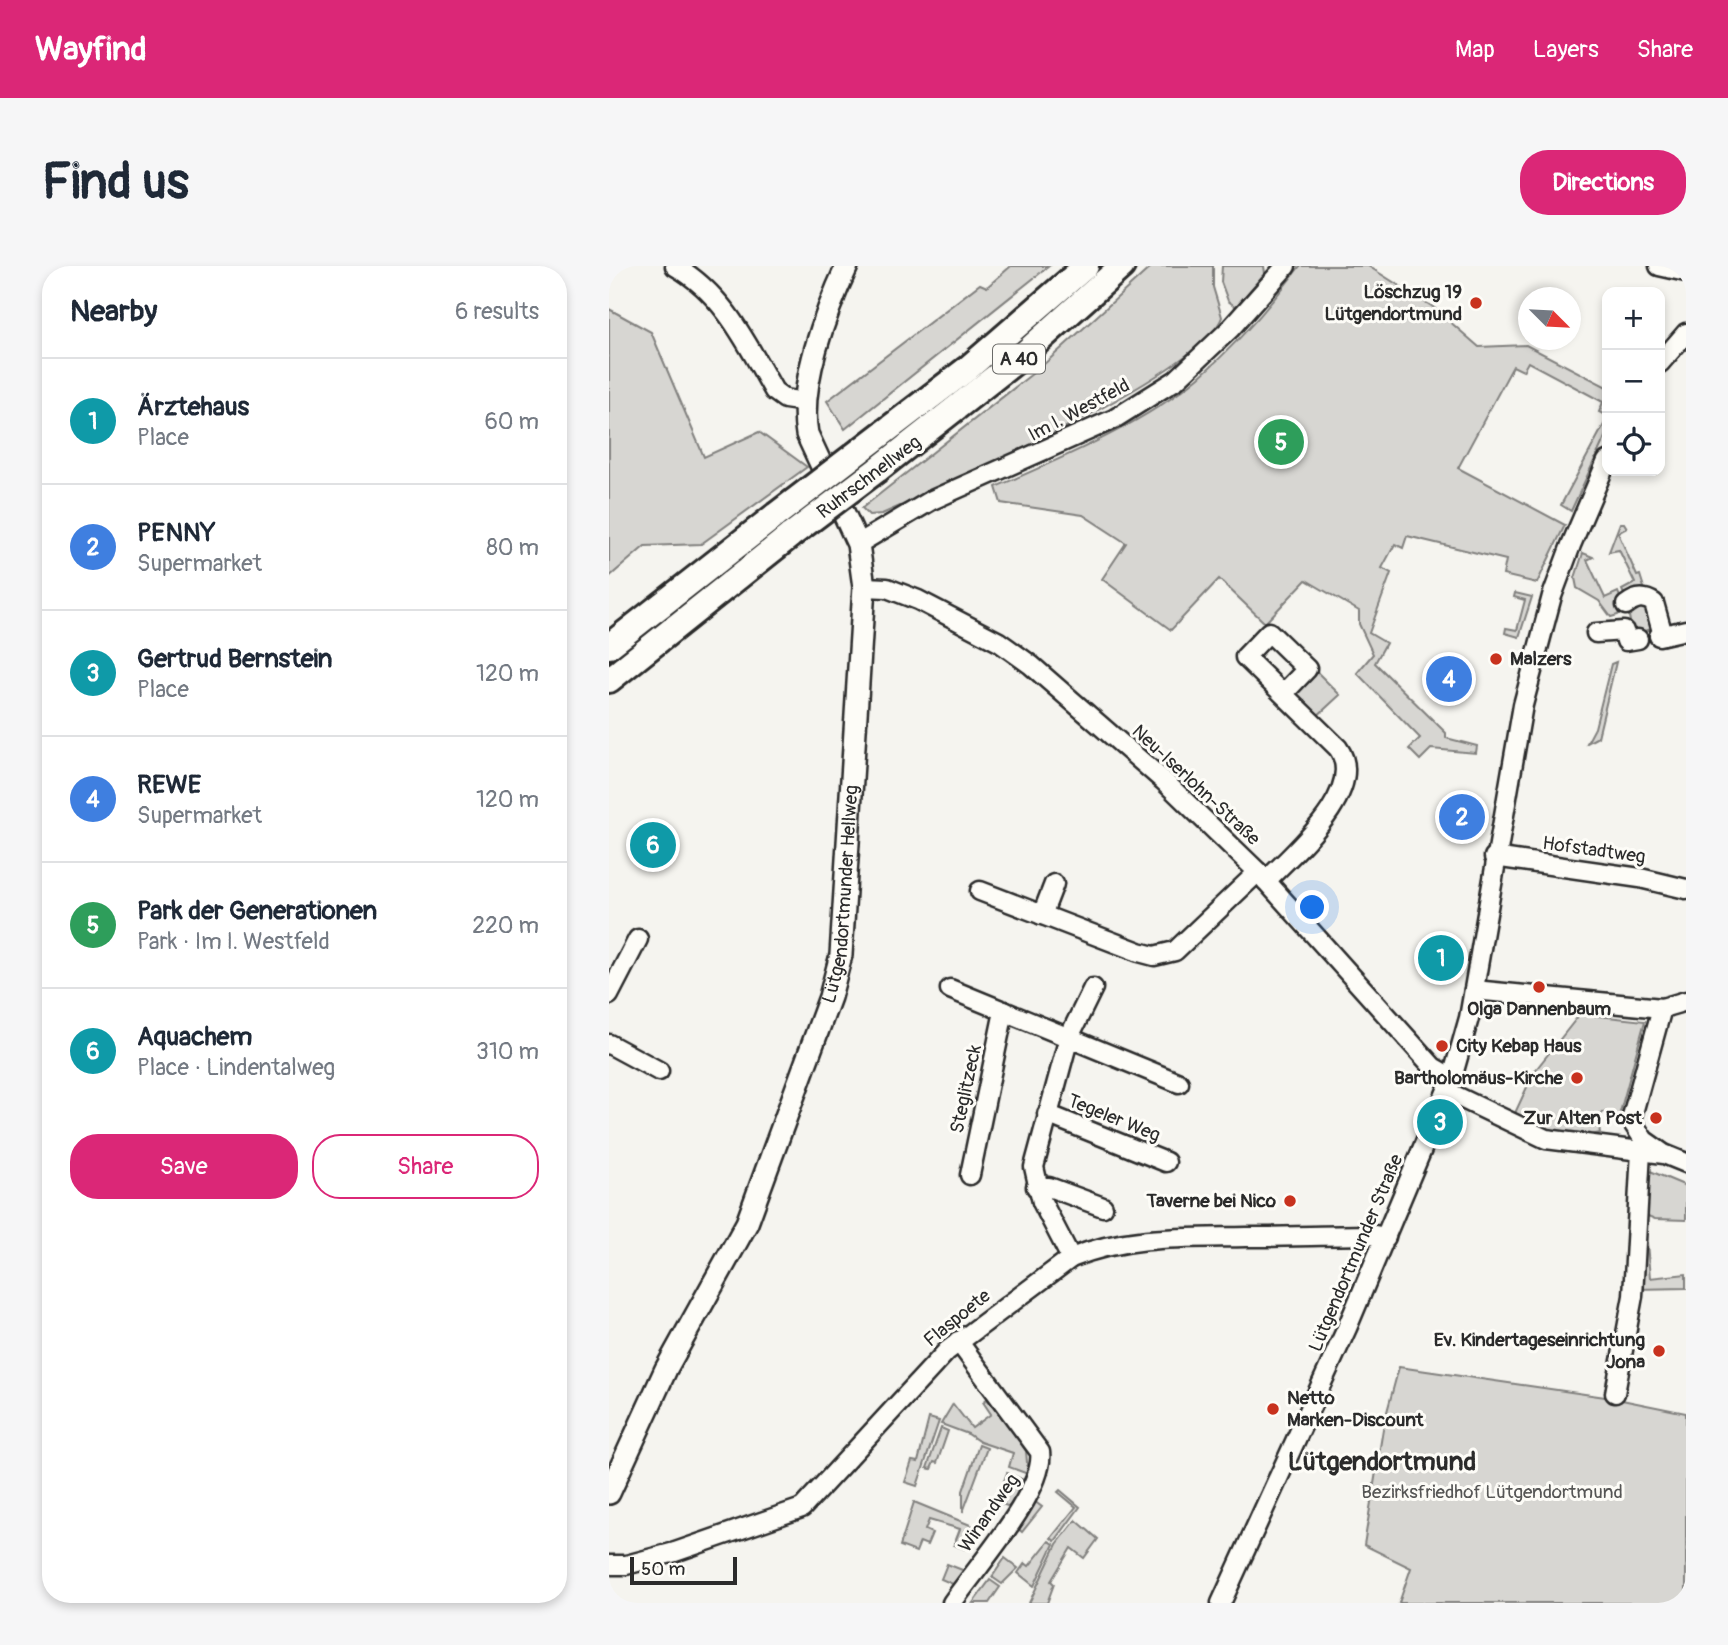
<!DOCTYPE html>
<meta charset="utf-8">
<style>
:root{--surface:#fff;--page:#f6f6f7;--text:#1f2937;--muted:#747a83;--line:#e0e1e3;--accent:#db2777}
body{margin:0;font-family:Pangolin,sans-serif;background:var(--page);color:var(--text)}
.controls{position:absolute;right:21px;top:21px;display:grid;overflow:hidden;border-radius:14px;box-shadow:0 4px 10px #0003}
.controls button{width:63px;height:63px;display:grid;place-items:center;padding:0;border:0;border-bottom:2px solid var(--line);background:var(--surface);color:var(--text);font:35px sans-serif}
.compass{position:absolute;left:909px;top:21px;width:63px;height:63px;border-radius:50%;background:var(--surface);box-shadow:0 4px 10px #0003;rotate:114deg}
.scale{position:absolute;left:21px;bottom:18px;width:107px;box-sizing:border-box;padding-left:7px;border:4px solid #2b2b2b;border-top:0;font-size:19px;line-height:24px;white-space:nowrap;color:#2b2b2b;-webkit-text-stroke:5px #fdfcf7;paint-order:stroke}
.you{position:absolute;left:704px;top:642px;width:24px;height:24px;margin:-18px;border:5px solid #fff;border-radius:50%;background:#1a73e8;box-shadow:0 0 0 10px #1a73e833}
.badge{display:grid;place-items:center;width:46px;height:46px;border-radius:50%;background:var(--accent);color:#fff;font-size:23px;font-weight:700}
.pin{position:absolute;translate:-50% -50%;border:4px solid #fff;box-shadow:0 2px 7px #0006}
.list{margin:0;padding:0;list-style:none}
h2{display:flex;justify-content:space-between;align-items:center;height:91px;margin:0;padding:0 28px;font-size:30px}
h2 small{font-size:23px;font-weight:400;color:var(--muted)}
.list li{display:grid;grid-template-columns:46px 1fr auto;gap:21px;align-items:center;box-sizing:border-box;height:126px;padding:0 28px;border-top:2px solid var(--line)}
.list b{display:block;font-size:26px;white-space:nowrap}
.list p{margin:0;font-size:23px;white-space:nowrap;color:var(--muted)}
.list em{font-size:23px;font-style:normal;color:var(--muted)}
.actions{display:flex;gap:14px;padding:21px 28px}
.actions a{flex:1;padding:16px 0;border:2px solid var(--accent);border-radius:28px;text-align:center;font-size:24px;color:var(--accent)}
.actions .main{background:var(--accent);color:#fff}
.icon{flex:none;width:38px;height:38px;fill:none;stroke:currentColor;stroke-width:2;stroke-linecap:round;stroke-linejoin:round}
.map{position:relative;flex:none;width:1077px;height:1337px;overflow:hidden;border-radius:28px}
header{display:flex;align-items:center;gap:42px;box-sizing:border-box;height:98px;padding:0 35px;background:var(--accent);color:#fff}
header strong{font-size:33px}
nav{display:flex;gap:38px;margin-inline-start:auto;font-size:24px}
.intro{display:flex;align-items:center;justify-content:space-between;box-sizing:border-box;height:168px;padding:0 42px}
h1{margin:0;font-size:49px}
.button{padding:18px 32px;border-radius:28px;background:var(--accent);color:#fff;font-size:24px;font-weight:700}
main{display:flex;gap:42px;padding:0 42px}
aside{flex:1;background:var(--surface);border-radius:28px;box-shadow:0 4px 10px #0003}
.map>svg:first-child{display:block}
</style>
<header>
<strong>Wayfind</strong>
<nav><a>Map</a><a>Layers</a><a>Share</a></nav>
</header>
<div class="intro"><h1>Find us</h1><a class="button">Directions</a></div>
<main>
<aside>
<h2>Nearby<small>6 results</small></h2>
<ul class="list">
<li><span class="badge" style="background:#0f9aa8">1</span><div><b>Ärztehaus</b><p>Place</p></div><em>60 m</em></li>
<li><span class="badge" style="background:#3f7fe0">2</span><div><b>PENNY</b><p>Supermarket</p></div><em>80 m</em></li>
<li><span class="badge" style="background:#0f9aa8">3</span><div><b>Gertrud Bernstein</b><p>Place</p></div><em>120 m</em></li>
<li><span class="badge" style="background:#3f7fe0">4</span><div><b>REWE</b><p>Supermarket</p></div><em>120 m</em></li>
<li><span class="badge" style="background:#2e9e5b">5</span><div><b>Park der Generationen</b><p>Park · Im I. Westfeld</p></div><em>220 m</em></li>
<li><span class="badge" style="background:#0f9aa8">6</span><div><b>Aquachem</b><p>Place · Lindentalweg</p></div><em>310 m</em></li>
</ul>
<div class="actions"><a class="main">Save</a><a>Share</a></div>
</aside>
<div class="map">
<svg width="1077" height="1337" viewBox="0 0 1077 1337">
<rect width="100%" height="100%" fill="#f5f4ef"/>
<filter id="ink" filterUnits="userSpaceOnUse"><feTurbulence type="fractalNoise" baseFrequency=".0143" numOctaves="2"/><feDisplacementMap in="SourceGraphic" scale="14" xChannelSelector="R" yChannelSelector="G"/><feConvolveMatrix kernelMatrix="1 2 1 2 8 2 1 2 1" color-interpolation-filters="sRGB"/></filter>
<g filter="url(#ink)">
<g fill="#d7d6d2" stroke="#81807e" stroke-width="2">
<path d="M402 0H440L236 163 218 135 371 18 378 21Z"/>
<path d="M543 0H604V21L613 51C594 106 335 221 273 248L260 249 253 242 433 100Z"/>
<path d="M613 0H655L656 7 627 41 619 35 612 16Z"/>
<path d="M691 0H759L824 41 870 81 917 79 998 121V150L990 146 994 136 919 96 914 105 904 100 849 202 956 259 928 317 894 309 897 294 798 270 794 282 786 278 773 302 782 307 760 367 777 377 766 397 837 467V472L868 480 867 487 822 483 811 494 800 483 811 472 748 407 764 388 750 358V345L697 314 656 357 610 313 562 364 493 313 517 277 474 249 392 237 387 221C453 192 535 158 590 111 628 78 661 40 691 0Z"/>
<path d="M0 43 42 66 95 191 150 166 198 201 92 278 36 280 0 311Z"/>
<path d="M998 153V167L962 245 952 239Z"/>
<path d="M1011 257H1015L1018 262 1009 267 1028 310 1031 309 1037 328 1017 333 1013 324 1026 317 1010 284 1000 286Z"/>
<path d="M974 287 984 291 978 294 996 332 1009 326 1013 336 1009 349 1002 351 990 335 968 322 966 312Z"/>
<path d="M906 327 923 331 910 371 896 367 897 362 908 364 916 334 905 331Z"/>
<path d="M1036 336 1047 362 1023 368 1019 344Z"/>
<path d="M1007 396 989 471 978 477 986 462 1002 398Z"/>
<path d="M708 406 731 429 706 452 688 434V426Z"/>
<path d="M971 748 1036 755 1010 850 994 846 989 853 991 867C961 877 931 861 906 847L925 806Z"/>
<path d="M1034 902 1077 920V954L1046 953 1032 947Z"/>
<path d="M1031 976 1038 977 1041 1012 1077 1008V1022L1027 1023Z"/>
<path d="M790 1101 1003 1132 1077 1147V1337H790L802 1302 755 1279 775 1157Z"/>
<path d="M378 1133 387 1144 389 1143 417 1185 419 1208 400 1201 404 1187 371 1176 359 1168 332 1158 344 1138 363 1162 382 1148 374 1136Z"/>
<path d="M320 1152 330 1155 308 1220 296 1216 303 1195 309 1196Z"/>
<path d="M332 1162 339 1165 328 1197 325 1196 322 1203 318 1202Z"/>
<path d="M370 1179 378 1182 354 1246V1225Z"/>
<path d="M398 1207 417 1215 401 1241 387 1236Z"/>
<path d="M451 1224 471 1241 446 1275 442 1272 467 1241 449 1226Z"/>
<path d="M425 1235 433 1241 413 1266 406 1260Z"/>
<path d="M305 1236 371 1263 356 1283 345 1279 351 1263 320 1254 316 1264 323 1267 318 1279 311 1276 307 1286 291 1280Z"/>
<path d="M467 1254 489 1273 475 1292 462 1282 442 1315 445 1318 438 1337H420L448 1278Z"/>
<path d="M440 1275 445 1278 425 1320 409 1307 416 1297 420 1300Z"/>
<path d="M396 1292 409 1302 393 1318 383 1311Z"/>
<path d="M338 1298 356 1305 346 1319 332 1313Z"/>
<path d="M381 1314 391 1321 380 1337H364Z"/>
</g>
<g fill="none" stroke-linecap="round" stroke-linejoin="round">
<g stroke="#2b2b2b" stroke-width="23">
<g id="minor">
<path d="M66 0C115 28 138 78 165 125L176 133 196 136"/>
<path d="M1050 0 1077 6"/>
<path d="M1051 97 1077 67"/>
<path d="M249 278 323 234 505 153 567 114 621 63 677 0"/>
<path d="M255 321 278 322 309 334 390 376 422 399 555 515 649 606 824 801 843 812"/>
<path d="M1017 339C1027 331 1035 330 1045 337L1054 369"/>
<path d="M987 367 1015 365 1017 375 1029 373"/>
<path d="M1050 370 1077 364"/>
<path d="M885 591 1031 612 1077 623"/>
<path d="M657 615C685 586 759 524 729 482L636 391 660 366 698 403 674 428"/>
<path d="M371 625 530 686 545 690 566 685 649 606"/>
<path d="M433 649 445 618"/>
<path d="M341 723 570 817"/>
<path d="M865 724 1053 742 1077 735"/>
<path d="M0 729 29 673"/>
<path d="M0 778 50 805"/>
<path d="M839 826 937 873 1055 888 1077 897"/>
<path d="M438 848 557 896"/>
<path d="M1052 886 1035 874 1022 854 1053 742"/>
<path d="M361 909 395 745"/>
<path d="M427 921H440L494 941"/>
<path d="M462 992 433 936 425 901 460 771 484 722"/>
<path d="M1006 1127 1024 1030 1032 885"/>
<path d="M0 1299H17L66 1286 193 1242 338 1085 462 992C518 969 578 972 637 971 680 971 723 969 766 969L777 971"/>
<path d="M343 1337C366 1303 437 1224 431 1186L349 1075"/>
<path d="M612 1337 738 1062 843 812 860 752 914 439 943 330 962 279 998 195"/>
</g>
</g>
<g stroke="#2b2b2b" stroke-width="26">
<g id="major">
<path id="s1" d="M0 1227 57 1103 138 957 221 731 232 689 255 321 249 278 198 168C189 119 217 45 238 0"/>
</g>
</g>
<g stroke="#2b2b2b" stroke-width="30">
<g id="highway">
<path d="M252 184 358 103 477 0"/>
<path d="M268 204 408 94 513 0"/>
<path d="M0 380 167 249"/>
<path d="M0 414 182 269"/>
</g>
</g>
<use href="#minor" stroke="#fdfcf7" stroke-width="18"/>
<use href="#major" stroke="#fdfcf7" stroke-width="21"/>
<use href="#highway" stroke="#fdfcf7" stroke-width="24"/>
<g stroke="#2b2b2b" stroke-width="30" stroke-linecap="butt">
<g id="highway-bridge">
<path d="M167 249 252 184"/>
<path d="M182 269 268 204"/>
</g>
</g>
<use href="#highway-bridge" stroke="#fdfcf7" stroke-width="24"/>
</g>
</g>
<g fill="#c8321e" stroke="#fdfcf7" stroke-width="2.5">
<circle cx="867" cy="37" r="7"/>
<circle cx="887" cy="393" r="7"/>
<circle cx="930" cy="721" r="7"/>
<circle cx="833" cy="780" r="7"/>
<circle cx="968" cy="812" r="7"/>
<circle cx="1047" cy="852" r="7"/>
<circle cx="681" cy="935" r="7"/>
<circle cx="1050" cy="1085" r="7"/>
<circle cx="664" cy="1143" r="7"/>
</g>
<g text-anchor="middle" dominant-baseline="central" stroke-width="6" stroke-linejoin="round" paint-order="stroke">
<rect fill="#fdfcf7" stroke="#6a6a68" stroke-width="2" x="384" y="78.5" width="52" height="29" rx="5"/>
<g font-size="18" font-weight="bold" fill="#2b2b2b">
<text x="410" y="93">A 40</text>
</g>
<g font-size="19" font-weight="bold" fill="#2b2b2b" stroke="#fdfcf7" text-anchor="end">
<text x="853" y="26">Löschzug 19<tspan x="853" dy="22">Lütgendortmund</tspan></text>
<text x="901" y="393" text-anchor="start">Malzers</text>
<text x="930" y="743" text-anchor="middle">Olga Dannenbaum</text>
<text x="847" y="780" text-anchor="start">City Kebap Haus</text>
<text x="954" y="812">Bartholomäus-Kirche</text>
<text x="1033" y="852">Zur Alten Post</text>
<text x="667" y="935">Taverne bei Nico</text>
<text x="1036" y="1074">Ev. Kindertageseinrichtung<tspan x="1036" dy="22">Jona</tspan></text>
<text x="678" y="1132" text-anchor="start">Netto<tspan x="678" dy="22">Marken-Discount</tspan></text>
</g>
<g font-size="19" fill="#2b2b2b" stroke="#fdfcf7">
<text transform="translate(470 144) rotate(-28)">Im I. Westfeld</text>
<text transform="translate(260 211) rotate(-37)">Ruhrschnellweg</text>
<text transform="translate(587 519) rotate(43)">Neu-Iserlohn-Straße</text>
<text transform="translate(985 584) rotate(8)">Hofstadtweg</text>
<text stroke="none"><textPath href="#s1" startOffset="648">Lütgendortmunder Hellweg</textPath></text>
<text transform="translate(357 823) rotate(-78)">Steglitzeck</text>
<text transform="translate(505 852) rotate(22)">Tegeler Weg</text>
<text transform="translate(747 987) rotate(-67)">Lütgendortmunder Straße</text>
<text transform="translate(348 1052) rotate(-39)">Flaspoete</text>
<text transform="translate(380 1247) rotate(-55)">Winandweg</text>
</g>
<g font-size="19" fill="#565655" stroke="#fdfcf7">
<text x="883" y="1226">Bezirksfriedhof Lütgendortmund</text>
</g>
<g font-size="26" font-weight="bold" fill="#2b2b2b" stroke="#fdfcf7">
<text x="773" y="1196">Lütgendortmund</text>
</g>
</g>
</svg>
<div class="controls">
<button>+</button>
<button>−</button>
<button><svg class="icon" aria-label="locate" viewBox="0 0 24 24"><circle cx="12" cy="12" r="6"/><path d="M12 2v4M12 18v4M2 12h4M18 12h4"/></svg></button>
</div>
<svg class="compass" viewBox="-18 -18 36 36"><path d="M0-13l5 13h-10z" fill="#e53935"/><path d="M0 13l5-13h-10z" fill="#747a83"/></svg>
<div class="scale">50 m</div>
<div class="you"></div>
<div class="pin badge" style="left:832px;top:692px;background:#0f9aa8">1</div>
<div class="pin badge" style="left:853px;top:551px;background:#3f7fe0">2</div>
<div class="pin badge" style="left:831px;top:856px;background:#0f9aa8">3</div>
<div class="pin badge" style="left:840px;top:413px;background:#3f7fe0">4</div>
<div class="pin badge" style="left:672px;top:176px;background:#2e9e5b">5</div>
<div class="pin badge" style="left:44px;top:579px;background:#0f9aa8">6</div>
</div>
</main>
